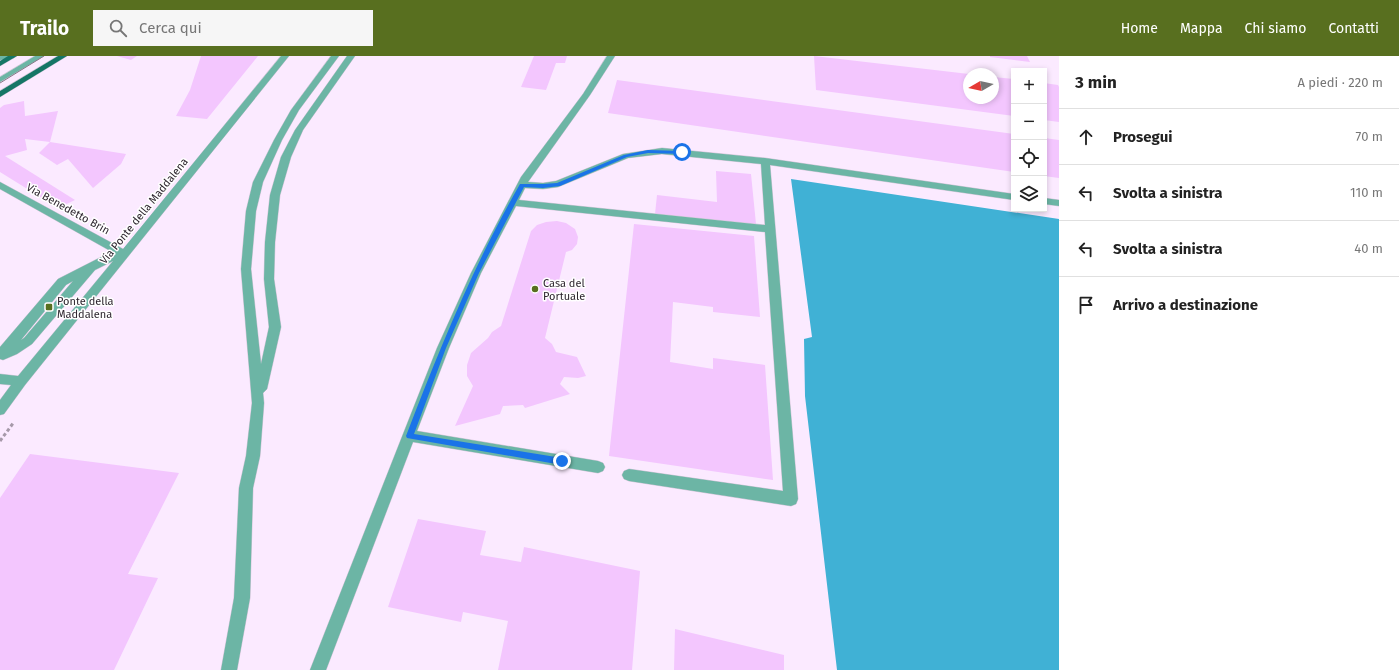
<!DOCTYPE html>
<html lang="it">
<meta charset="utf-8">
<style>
:root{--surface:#fff;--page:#f6f6f6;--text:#222;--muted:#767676;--line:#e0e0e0;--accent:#586f1f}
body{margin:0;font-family:"Fira Sans",sans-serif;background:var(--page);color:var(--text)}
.controls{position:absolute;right:12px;top:12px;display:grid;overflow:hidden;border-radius:0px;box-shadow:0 2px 6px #0003}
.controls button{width:36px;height:36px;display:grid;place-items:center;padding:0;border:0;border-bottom:1px solid var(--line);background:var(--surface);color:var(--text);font:20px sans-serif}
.compass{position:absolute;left:963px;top:12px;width:36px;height:36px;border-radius:50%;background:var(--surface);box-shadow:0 2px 6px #0003;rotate:261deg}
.stop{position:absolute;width:12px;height:12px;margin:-9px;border:3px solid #1a73e8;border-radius:50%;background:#fff}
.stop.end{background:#1a73e8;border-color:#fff;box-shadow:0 1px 4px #0008}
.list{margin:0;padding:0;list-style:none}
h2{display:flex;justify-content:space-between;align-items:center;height:52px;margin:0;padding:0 16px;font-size:17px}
h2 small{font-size:13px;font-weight:400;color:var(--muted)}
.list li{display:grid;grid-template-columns:26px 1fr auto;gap:12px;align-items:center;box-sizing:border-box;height:56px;padding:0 16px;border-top:1px solid var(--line)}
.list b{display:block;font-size:15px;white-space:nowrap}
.list em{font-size:13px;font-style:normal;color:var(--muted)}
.icon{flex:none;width:22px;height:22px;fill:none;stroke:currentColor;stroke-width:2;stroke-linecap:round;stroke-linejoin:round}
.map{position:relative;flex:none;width:1059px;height:614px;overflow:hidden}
header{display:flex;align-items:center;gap:24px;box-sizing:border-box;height:56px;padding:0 20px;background:var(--accent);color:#fff}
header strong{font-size:19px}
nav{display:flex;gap:22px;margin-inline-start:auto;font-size:14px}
.search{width:280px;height:36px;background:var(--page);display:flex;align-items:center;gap:10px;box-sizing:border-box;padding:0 14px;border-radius:0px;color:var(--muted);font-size:15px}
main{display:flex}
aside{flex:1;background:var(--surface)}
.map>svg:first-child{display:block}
</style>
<header>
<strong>Trailo</strong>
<div class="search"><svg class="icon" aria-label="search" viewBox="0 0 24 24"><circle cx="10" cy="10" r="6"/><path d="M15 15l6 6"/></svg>Cerca qui</div>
<nav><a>Home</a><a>Mappa</a><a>Chi siamo</a><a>Contatti</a></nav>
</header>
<main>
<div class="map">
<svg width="1059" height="614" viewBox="0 0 1059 614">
<rect width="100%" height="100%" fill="#fbeaff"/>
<path fill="#40b1d5" d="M791 123 1059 163V614H837L805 340 804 283 812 281Z"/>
<g fill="#f3c6fe">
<path d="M117 0H137L131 4Z"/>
<path d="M201 0H258L207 63 176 60 190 34Z"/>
<path d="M534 0H567L565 7H556L546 34 521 31Z"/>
<path d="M814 0 969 18V42H993V21L1014 23V60L816 34Z"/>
<path d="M990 0H1027L1030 6 990 1Z"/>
<path d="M617 24 1014 78V116L608 57Z"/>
<path d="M1044 27 1058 29 1059 31V66L1044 64Z"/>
<path d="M24 45 25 60 58 55 50 86 126 98 121 108 93 132 68 103 57 109 39 97 50 86 25 83 27 94 5 100 75 144 58 152 0 116V52L4 49Z"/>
<path d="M1044 82 1059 84V122L1044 120Z"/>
<path d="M716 115 751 118 756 168 655 158 657 139 717 146Z"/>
<path d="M557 165 566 167 575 173 578 181 577 188 572 194 566 196 545 282 552 288 556 296 577 301 586 320 578 322 564 321 560 328 570 338 525 352 523 349 503 350 500 358 455 370 473 330 467 320V309L471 297 488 282 492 276 501 270 531 175 537 169 546 166Z"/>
<path d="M634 168 754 180 760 261 713 256V251L673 246 670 306 713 313V302L765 309 773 424 609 400Z"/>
<path d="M30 398 179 417 128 518 158 522 114 614H0V442Z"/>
<path d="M418 463 486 475 480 499 521 506 524 491 640 515 632 614H498L508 565 463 556 461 566 388 551Z"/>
<path d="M675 573 784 599V614H674Z"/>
</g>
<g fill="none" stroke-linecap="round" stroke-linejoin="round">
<g stroke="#d6c7da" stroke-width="1">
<g id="minor">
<path d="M0 0H15L14 2 0 4Z"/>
<path d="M35 0H44L0 26V21Z"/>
<path d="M281 0H289L25 329 4 358 0 359V344L11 329 0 328V318L18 320 113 205 95 214 32 288 17 298 3 304 0 303V291L58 223 105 199 114 197 0 133V126L123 193ZM73 225 24 282 21 284 66 229Z"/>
<path d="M331 0H339L299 54 282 84 263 126 256 155 251 213 261 308 269 271 264 223 265 186 270 139 281 101 295 74 347 0H355L303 74 291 101 280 139 275 186 274 223 281 271 267 333 263 337 264 347 260 400 253 432 250 542 237 614H221L234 542 239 432 246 400 252 347 241 213 246 155 253 126 274 84 291 54Z"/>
<path d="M607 0H615L590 39 528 126 543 127 556 125 623 98 662 92 765 102 1014 138V144L770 109 798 443 796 448 791 450 629 425 624 423 622 419 624 415 629 413 783 435 765 176 516 150 481 217 449 292 417 375 598 405 603 407 605 411 603 415 598 417 413 386 326 614H310L437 292 471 217 521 121 583 38ZM662 98 761 108 765 169 519 144 525 132 543 133 558 131 628 102Z"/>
<path d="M1044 142 1059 144V150L1044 148Z"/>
</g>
</g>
<g stroke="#d6c7da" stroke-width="1">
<g id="major">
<path d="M8 0H17L0 10V5Z"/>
<path d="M58 0H67L0 41V35Z"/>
</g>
</g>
<path stroke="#a699a9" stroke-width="3" stroke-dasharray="3.5 2.5" stroke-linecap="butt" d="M0 385 14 366"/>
<use href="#minor" fill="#6cb5a5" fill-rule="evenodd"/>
<use href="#major" fill="#157666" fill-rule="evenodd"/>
<path stroke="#847886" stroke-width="1" d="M0 27 44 0"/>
</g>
<path fill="#1a73e8" d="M648 94 682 95 684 96 682 98 648 97 627 101 560 130 543 132 524 131 479 217 446 292 414 378 562 402 564 403V408L562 409 407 382 406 380C439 294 474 208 520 128H543L557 127 624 99Z"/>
<g fill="#586f1f" stroke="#fff" stroke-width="1.5">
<circle cx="535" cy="233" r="4"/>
<rect x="45" y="247" width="8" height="8" rx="2"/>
</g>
<g text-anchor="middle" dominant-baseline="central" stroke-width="3" stroke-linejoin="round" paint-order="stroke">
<g font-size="11" fill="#2e262f" stroke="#fff">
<text transform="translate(68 153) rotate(29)">Via Benedetto Brin</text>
<text transform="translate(144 155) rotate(-51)">Via Ponte della Maddalena</text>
</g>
<g font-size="11" fill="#2e262f" stroke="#fff" text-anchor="start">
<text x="543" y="227">Casa del<tspan x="543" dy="13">Portuale</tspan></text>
<text x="57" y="245">Ponte della<tspan x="57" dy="13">Maddalena</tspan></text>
</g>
</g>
</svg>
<div class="controls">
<button>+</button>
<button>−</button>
<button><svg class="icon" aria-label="locate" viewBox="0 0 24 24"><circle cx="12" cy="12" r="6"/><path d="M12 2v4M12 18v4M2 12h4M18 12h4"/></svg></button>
<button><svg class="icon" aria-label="layers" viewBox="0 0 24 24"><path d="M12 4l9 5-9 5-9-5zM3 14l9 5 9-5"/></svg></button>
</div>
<svg class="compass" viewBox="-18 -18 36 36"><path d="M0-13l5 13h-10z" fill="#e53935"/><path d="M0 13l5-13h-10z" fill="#767676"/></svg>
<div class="stop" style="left:682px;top:96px"></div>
<div class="stop end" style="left:562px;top:405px"></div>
</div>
<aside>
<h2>3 min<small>A piedi · 220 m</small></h2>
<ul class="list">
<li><svg class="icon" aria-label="ahead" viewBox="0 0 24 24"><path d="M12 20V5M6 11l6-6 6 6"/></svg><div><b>Prosegui</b></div><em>70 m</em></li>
<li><svg class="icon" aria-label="left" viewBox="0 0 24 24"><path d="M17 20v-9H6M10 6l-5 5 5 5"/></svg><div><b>Svolta a sinistra</b></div><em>110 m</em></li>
<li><svg class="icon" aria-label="left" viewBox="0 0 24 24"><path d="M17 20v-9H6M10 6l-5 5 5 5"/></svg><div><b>Svolta a sinistra</b></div><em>40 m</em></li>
<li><svg class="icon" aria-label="arrive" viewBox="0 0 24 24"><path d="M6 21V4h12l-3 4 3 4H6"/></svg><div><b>Arrivo a destinazione</b></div></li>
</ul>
</aside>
</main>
